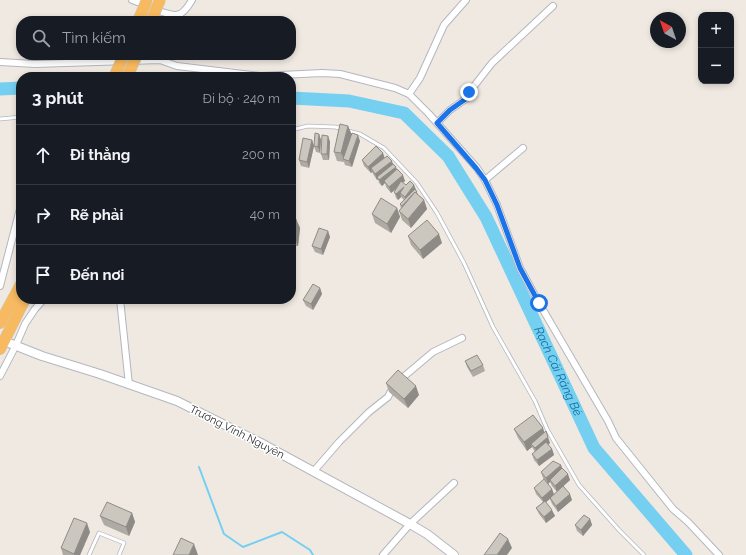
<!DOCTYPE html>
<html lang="vi">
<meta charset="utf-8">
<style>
:root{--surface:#171b24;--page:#20242c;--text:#f1f3f6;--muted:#9ea1a6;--line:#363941}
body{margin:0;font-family:Raleway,sans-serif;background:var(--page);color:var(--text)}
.controls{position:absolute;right:12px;top:12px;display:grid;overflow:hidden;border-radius:8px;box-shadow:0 2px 6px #0003}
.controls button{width:36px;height:36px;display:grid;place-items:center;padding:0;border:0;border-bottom:1px solid var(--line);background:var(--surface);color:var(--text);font:20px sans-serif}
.compass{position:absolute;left:650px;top:12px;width:36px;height:36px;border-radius:50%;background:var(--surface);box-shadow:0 2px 6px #0003;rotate:320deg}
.stop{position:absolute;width:12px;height:12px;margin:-9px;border:3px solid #1a73e8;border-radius:50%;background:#fff}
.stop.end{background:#1a73e8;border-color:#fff;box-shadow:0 1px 4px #0008}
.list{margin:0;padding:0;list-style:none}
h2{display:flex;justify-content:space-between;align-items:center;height:52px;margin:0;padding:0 16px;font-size:17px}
h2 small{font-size:13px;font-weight:400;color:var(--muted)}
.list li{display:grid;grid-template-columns:26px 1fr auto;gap:12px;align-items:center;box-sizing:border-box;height:60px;padding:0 16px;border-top:1px solid var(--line)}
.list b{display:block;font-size:15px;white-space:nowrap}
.list em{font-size:13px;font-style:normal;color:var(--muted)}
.icon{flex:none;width:22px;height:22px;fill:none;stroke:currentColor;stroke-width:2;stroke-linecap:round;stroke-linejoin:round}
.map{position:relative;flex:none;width:746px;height:555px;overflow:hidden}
.search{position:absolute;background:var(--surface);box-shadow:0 2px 6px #0003;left:16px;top:16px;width:280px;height:44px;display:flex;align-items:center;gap:10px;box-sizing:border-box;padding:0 14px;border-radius:16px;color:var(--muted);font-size:15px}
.panel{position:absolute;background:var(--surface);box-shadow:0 2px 6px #0003;left:16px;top:72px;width:280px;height:232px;border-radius:16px}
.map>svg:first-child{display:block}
</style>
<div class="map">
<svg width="746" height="555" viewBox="0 0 746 555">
<rect width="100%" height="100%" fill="#efe9e1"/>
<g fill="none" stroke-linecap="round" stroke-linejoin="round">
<path stroke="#75cff0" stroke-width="2" d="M199 467 224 534 243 547 282 532 310 550 313 555"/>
<g stroke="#75cff0" stroke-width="13">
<path d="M0 89 21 88"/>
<path id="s1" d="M291 98 349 101 404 113 448 156 486 217 594 448 686 555"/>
</g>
<g stroke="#b4b7c1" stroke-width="4.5">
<g id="service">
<path d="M0 119 21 117"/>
<path d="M291 130 308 126 335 127 343 129"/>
<path d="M348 131 360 134 384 148 417 183 437 213 464 263 493 327 535 401 547 429 579 485 619 530 644 555"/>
<path d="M89 555 99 533 124 543 119 555"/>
</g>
</g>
<g stroke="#b4b7c1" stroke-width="8">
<g id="minor">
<path d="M132 0 146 5"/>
<path d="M154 9C174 16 180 21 192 0"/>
<path d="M0 62 35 64 160 60 177 66 261 76 322 73 340 74 395 88 409 94 429 114 477 168 485 180 497 205 520 268 539 303 608 421 616 438 673 509 688 522 719 555"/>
<path d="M409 94 420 78 444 25 466 0"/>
<path d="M437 123 450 110 467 98 471 90 492 63 553 6"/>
<path d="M485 180 523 148"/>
<path d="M0 286 21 205"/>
<path d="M120 299 129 385"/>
<path d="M0 376 16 345 25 324 35 309 44 299"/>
<path d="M314 471 339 442 369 412 388 397 392 389 401 379 433 352 462 338"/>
<path d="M383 555 410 524 454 483"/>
</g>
</g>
<g stroke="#b4b7c1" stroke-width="10">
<path id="tertiary" d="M4 341 42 356 100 374 177 401 261 443 410 524 427 534 454 555"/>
</g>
<g stroke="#c9c9c9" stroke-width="12">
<g id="trunk">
<path d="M0 323 21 284"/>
<path d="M0 349 25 299"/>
</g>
</g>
<use href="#service" stroke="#fff" stroke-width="3"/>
<use href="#minor" stroke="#fff" stroke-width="6"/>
<use href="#tertiary" stroke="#fff" stroke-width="8"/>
<use href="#trunk" stroke="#f8ba60" stroke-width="11"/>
<g stroke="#c9c9c9" stroke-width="12" stroke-linecap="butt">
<g id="trunk-bridge">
<path d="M138 21 147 0"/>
<path d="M151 21 160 0"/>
<path d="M114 77 124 55"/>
<path d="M127 77 137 55"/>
</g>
</g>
<use href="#trunk-bridge" stroke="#f8ba60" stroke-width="11"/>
</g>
<g fill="#afaba4">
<path d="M348 126 351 134 360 141 352 167 345 165 344 162 337 161 334 152Z"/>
<path d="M319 134 321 140 320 153 316 152 314 146 309 168 301 166 299 160 312 140 314 146Z"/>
<path d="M328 136 330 142 329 160H323L321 154Z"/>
<path d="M383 153 384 158 393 164 405 181 402 183 406 185H414L418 195 424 200 427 209 411 228 402 220 399 211 401 209 400 204 404 200 401 197 398 200 396 198 394 192 396 189 391 193 386 187 385 183 382 186 379 183 378 179 377 180 373 174 372 172 371 173 364 166 362 160Z"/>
<path d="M397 208 400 217 391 233 375 223 372 214Z"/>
<path d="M291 219H296L300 228 298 246H291Z"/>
<path d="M328 231 330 237 323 255 315 252 312 246Z"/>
<path d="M408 236 442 243 423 259 411 245Z"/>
<path d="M320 288 322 294 313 310 306 306 303 300Z"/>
<path d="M465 361 483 365 485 371 473 377 467 367Z"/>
<path d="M386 383 419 395 408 408 389 392Z"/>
<path d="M514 429 544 432 550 443 548 445 552 449 554 455 539 466 534 460 532 454 535 452 532 447 527 451 518 438Z"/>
<path d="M561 465 562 468 570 480 561 488 572 500 558 512 552 504 550 499 546 502 555 516 546 523 539 514 536 508 543 502 536 494 534 488 552 489 554 494 557 492 552 486 550 482 548 484 543 478 541 472Z"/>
<path d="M132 513 135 522 129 536 104 525 100 516Z"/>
<path d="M590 519 592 525 583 536 577 531 575 525Z"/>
<path d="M90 532 80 555H63L61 548Z"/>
</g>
<g fill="#8e8b86">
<path d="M348 126 352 135 344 159 341 153Z"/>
<path d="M319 134 321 140 320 153 318 147Z"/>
<path d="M358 135 360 141 352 167 349 161Z"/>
<path d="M328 136 330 142 329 160 327 154Z"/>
<path d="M312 140 314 146 309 168 307 162Z"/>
<path d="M383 153 385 159 371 168 372 172 371 173 368 167Z"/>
<path d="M392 161 394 167 377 177 378 179 377 180 375 174Z"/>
<path d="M396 167 398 173 384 181 385 183 382 186 379 180Z"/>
<path d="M403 175 405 181 391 193 389 187Z"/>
<path d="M414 185 419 198 404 212 402 206 406 202 405 197Z"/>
<path d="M404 187 400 193 401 197 398 200 396 194Z"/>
<path d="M424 200 427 209 411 228 408 219Z"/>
<path d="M397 208 400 217 391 233 387 224Z"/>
<path d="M296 219 300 228 298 246 294 237Z"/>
<path d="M328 231 330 237 323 255 321 249Z"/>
<path d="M439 234 442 243 423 259 420 250Z"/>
<path d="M320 288 322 294 313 310 311 304Z"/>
<path d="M416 386 419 395 408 408 404 399Z"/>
<path d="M543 428 546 437 531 444 532 447 527 451 524 442Z"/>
<path d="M546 431 550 443 537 454 535 448Z"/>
<path d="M552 449 554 455 539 466 537 460Z"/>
<path d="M561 465 563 471 550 480V482L548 484 546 478Z"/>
<path d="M568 474 570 480 557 492 555 486Z"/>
<path d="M552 489 554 495 544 504 542 498Z"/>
<path d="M570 494 572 500 558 512 556 506Z"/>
<path d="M552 510 555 516 546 523 544 517Z"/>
<path d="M132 513 135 522 129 536 126 527Z"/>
<path d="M590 519 592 525 583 536 581 530Z"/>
<path d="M87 523 90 532 80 555H74V554Z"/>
<path d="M508 539 512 548 507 555H497Z"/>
<path d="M194 544 198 555H189Z"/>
</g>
<g fill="#cbc7bf" stroke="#8e8b86">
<path d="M340 124 348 126 341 153 334 152Z"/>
<path d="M315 133 319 134 318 147 314 146Z"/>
<path d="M352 133 358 135 349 161 343 159Z"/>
<path d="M322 135 328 136 327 154H321Z"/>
<path d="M303 138 312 140 307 162 299 160Z"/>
<path d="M376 146 383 153 368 167 362 160Z"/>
<path d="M387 156 392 161 375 174 371 168Z"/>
<path d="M393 164 396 167 379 180 377 177Z"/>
<path d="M397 169 403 175 389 187 384 181Z"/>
<path d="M401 181 406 185 410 181 414 185 405 197 400 193 404 187 396 194 394 192Z"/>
<path d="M415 189 417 192 415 193V192L402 206 400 204Z"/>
<path d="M415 192 424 200 408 219 399 211Z"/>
<path d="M381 198 397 208 387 224 372 214Z"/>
<path d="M291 219H296L294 237H291Z"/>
<path d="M427 220 439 234 420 250 408 236Z"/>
<path d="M319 228 328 231 321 249 312 246Z"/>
<path d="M313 284 320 288 311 304 303 300Z"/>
<path d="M477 355 483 365 471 371 465 361Z"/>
<path d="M398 370 416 386 404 399 386 383Z"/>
<path d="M533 415 543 428 524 442 514 429Z"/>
<path d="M546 431 548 437 535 448 531 444Z"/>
<path d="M546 442 552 449 537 460 532 454Z"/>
<path d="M553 461 561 465 546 478 541 472Z"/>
<path d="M562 468 568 474 555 486 550 480Z"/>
<path d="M544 479 552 489 542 498 534 488Z"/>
<path d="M563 486 570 494 556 506 550 498Z"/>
<path d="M545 501 552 510 544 517 536 508Z"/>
<path d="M107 502 132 513 126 527 100 516Z"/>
<path d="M584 515 590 519 581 530 575 525Z"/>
<path d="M74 518 87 523 74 554 61 548Z"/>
<path d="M500 533 508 539 497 555H484Z"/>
<path d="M181 538 194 544 189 555H173Z"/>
</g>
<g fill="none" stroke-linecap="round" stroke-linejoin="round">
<path stroke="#1a73e8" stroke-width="5" d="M469 92 467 98 450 110 437 123 476 168 485 180 497 205 520 268 539 303"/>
</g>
<g text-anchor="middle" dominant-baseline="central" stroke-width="3" stroke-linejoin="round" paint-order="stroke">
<g font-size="11" fill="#2e2e2e" stroke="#fff">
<text transform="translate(237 432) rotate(27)">Trương Vĩnh Nguyên</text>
</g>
<g font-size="12" font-style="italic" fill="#0d6fa3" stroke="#fff">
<text stroke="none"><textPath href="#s1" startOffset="418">Rạch Cái Răng Bé</textPath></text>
</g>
</g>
</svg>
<div class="controls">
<button>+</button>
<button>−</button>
</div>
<svg class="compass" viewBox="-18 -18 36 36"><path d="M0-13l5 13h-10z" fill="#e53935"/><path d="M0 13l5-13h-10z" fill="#9ea1a6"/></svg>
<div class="stop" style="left:539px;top:303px"></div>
<div class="stop end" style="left:469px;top:92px"></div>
<div class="search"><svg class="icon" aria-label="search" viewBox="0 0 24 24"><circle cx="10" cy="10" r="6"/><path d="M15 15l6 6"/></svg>Tìm kiếm</div>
<section class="panel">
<h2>3 phút<small>Đi bộ · 240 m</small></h2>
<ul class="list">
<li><svg class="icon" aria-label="ahead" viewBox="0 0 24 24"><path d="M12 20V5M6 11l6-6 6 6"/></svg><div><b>Đi thẳng</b></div><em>200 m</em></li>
<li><svg class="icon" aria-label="right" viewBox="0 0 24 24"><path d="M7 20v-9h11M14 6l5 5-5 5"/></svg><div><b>Rẽ phải</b></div><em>40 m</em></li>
<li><svg class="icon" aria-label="arrive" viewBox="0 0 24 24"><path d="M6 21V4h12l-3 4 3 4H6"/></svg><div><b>Đến nơi</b></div></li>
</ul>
</section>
</div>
